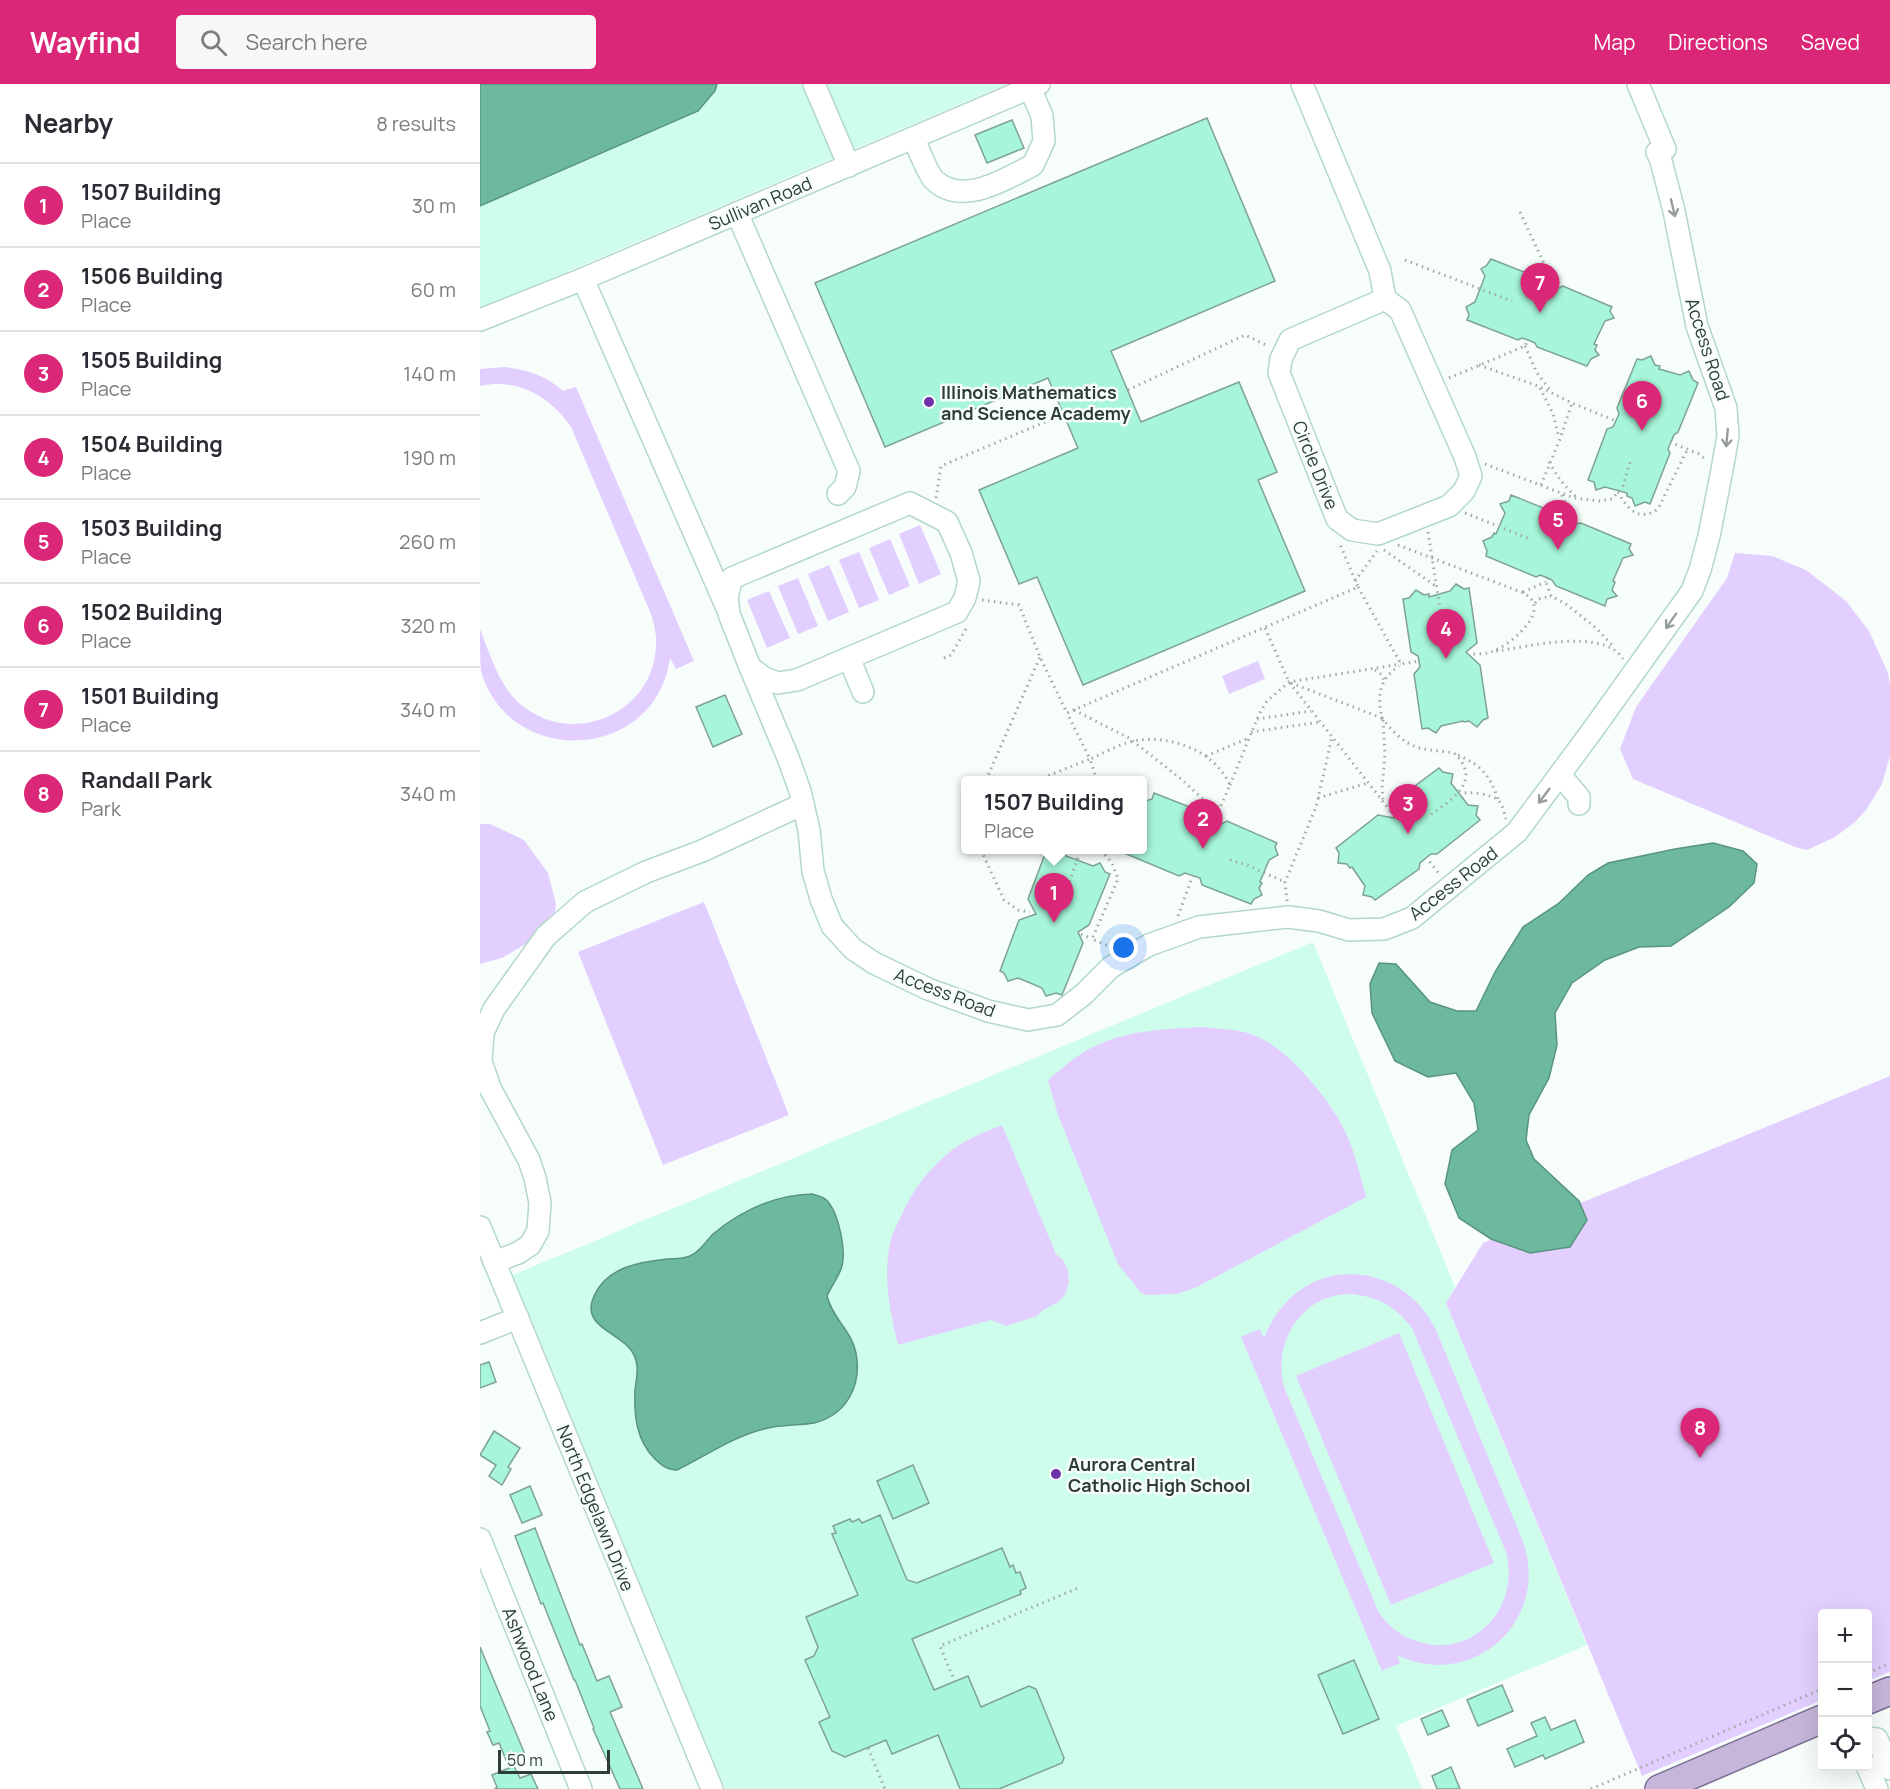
<!DOCTYPE html>
<meta charset="utf-8">
<style>
:root{--surface:#fff;--page:#f7f7f7;--text:#2b2b33;--muted:#7c7c81;--line:#e1e1e2;--accent:#db2777}
body{margin:0;font-family:Manrope,sans-serif;background:var(--page);color:var(--text)}
.controls{position:absolute;right:18px;bottom:18px;display:grid;overflow:hidden;border-radius:6px;box-shadow:0 6px 24px #0002}
.controls button{width:54px;height:54px;display:grid;place-items:center;padding:0;border:0;border-bottom:2px solid var(--line);background:var(--surface);color:var(--text);font:30px sans-serif}
.scale{position:absolute;left:18px;bottom:15px;width:112px;box-sizing:border-box;padding-left:6px;border:3px solid #2e3d37;border-top:0;font-size:16px;line-height:21px;white-space:nowrap;color:#2e3d37;-webkit-text-stroke:4px #f6fdfa;paint-order:stroke}
.you{position:absolute;left:644px;top:864px;width:21px;height:21px;margin:-15px;border:4px solid #fff;border-radius:50%;background:#1a73e8;box-shadow:0 0 0 9px #1a73e833}
.badge{display:grid;place-items:center;width:39px;height:39px;border-radius:50%;background:var(--accent);color:#fff;font-size:20px;font-weight:700}
.pin{position:absolute;translate:-50% -50px;filter:drop-shadow(0 2px 3px #0008)}
.pin::after{content:'';position:absolute;top:32px;width:21px;height:18px;background:inherit;clip-path:polygon(0 0,100% 0,50% 100%)}
.popup{position:absolute;left:481px;top:692px;width:186px;height:78px;box-sizing:border-box;display:grid;place-content:center;border-radius:6px;background:var(--surface);filter:drop-shadow(0 2px 4px #0005);font-size:20px;white-space:nowrap;color:var(--muted)}
.popup b{font-size:22px;color:var(--text)}
.popup::after{content:'';position:absolute;left:50%;top:100%;margin-left:-12px;border:12px solid transparent;border-top-color:var(--surface)}
.list{margin:0;padding:0;list-style:none}
h2{display:flex;justify-content:space-between;align-items:center;height:78px;margin:0;padding:0 24px;font-size:26px}
h2 small{font-size:20px;font-weight:400;color:var(--muted)}
.list li{display:grid;grid-template-columns:39px 1fr auto;gap:18px;align-items:center;box-sizing:border-box;height:84px;padding:0 24px;border-top:2px solid var(--line)}
.list b{display:block;font-size:22px;white-space:nowrap}
.list p{margin:0;font-size:20px;white-space:nowrap;color:var(--muted)}
.list em{font-size:20px;font-style:normal;color:var(--muted)}
.icon{flex:none;width:33px;height:33px;fill:none;stroke:currentColor;stroke-width:2;stroke-linecap:round;stroke-linejoin:round}
.map{position:relative;flex:none;width:1410px;height:1705px;overflow:hidden}
header{display:flex;align-items:center;gap:36px;box-sizing:border-box;height:84px;padding:0 30px;background:var(--accent);color:#fff}
header strong{font-size:28px}
nav{display:flex;gap:33px;margin-inline-start:auto;font-size:21px}
.search{width:420px;height:54px;background:var(--page);display:flex;align-items:center;gap:15px;box-sizing:border-box;padding:0 21px;border-radius:6px;color:var(--muted);font-size:22px}
main{display:flex}
aside{flex:1;background:var(--surface)}
.map>svg:first-child{display:block}
</style>
<header>
<strong>Wayfind</strong>
<div class="search"><svg class="icon" aria-label="search" viewBox="0 0 24 24"><circle cx="10" cy="10" r="6"/><path d="M15 15l6 6"/></svg>Search here</div>
<nav><a>Map</a><a>Directions</a><a>Saved</a></nav>
</header>
<main>
<aside>
<h2>Nearby<small>8 results</small></h2>
<ul class="list">
<li><span class="badge">1</span><div><b>1507 Building</b><p>Place</p></div><em>30 m</em></li>
<li><span class="badge">2</span><div><b>1506 Building</b><p>Place</p></div><em>60 m</em></li>
<li><span class="badge">3</span><div><b>1505 Building</b><p>Place</p></div><em>140 m</em></li>
<li><span class="badge">4</span><div><b>1504 Building</b><p>Place</p></div><em>190 m</em></li>
<li><span class="badge">5</span><div><b>1503 Building</b><p>Place</p></div><em>260 m</em></li>
<li><span class="badge">6</span><div><b>1502 Building</b><p>Place</p></div><em>320 m</em></li>
<li><span class="badge">7</span><div><b>1501 Building</b><p>Place</p></div><em>340 m</em></li>
<li><span class="badge">8</span><div><b>Randall Park</b><p>Park</p></div><em>340 m</em></li>
</ul>
</aside>
<div class="map">
<svg width="1410" height="1705" viewBox="0 0 1410 1705">
<rect width="100%" height="100%" fill="#f6fdfa"/>
<g fill="#cffdeb">
<path d="M0 0H527L0 225Z"/>
<path d="M833 858 975 1203 966 1219 1107 1561 916 1642 942 1705H245L33 1191Z"/>
</g>
<g fill="#e3cfff" fill-rule="evenodd">
<path d="M25 283C47 286 66 291 83 307L96 303 214 577 196 585 190 574C176 678 29 685 1 587 0 575 0 558 0 545 10 570 18 599 38 618 89 665 173 632 176 562 177 551 174 540 171 530L91 343C70 312 38 294 0 302V285Z"/>
<path d="M440 441 461 490 439 500 419 450Z"/>
<path d="M410 455 430 502 409 511 389 464Z"/>
<path d="M379 468 399 516 379 524 359 476Z"/>
<path d="M1255 469 1292 472 1326 486 1366 517 1389 547 1408 589 1410 602V672L1402 700 1386 726 1375 738 1355 753 1327 766 1315 763 1153 695 1140 665 1156 623 1247 494Z"/>
<path d="M349 481 369 528 348 537 328 490Z"/>
<path d="M318 494 338 542 318 550 298 502Z"/>
<path d="M289 507 310 554 287 564 267 516Z"/>
<path d="M778 577 785 595 749 610 742 592Z"/>
<path d="M0 740H10L44 756 68 789 76 820 73 844 22 874 0 880Z"/>
<path d="M224 818 309 1031 183 1081 98 868Z"/>
<path d="M723 943C741 945 761 945 778 953 809 966 851 1017 865 1047 875 1068 880 1091 886 1113L715 1204 696 1210 668 1211 661 1209 638 1180 578 1031 568 996C581 985 594 973 609 965 643 946 685 945 723 943Z"/>
<path d="M1410 992V1588L1388 1597V1530H1342V1616L1162 1692 966 1219 1003 1159Z"/>
<path d="M522 1041 576 1170 583 1176 588 1186 589 1199 585 1211 577 1219 563 1226 557 1232 526 1242 511 1236 418 1261C410 1228 403 1194 410 1160 412 1149 419 1137 424 1126 435 1102 451 1083 472 1066 487 1055 505 1048 522 1041Z"/>
<path d="M867 1190C907 1190 938 1210 956 1246L1044 1460C1069 1539 991 1607 917 1571L920 1579 902 1587 761 1253 780 1245 784 1254C798 1218 828 1192 867 1190ZM872 1210C899 1213 916 1223 932 1244L1026 1468C1042 1529 985 1582 927 1553 915 1548 907 1539 899 1529L804 1303C792 1258 822 1209 872 1210Z"/>
<path d="M919 1249 1014 1479 911 1521 816 1292Z"/>
</g>
<g fill="#6cb99e" stroke="#59947f" stroke-width="1.5">
<path d="M0 0H237L235 7 218 27 0 122Z"/>
<path d="M1233 759 1263 767 1277 780 1274 799 1249 823 1191 862 1159 863 1125 876 1092 899 1075 929 1077 961 1069 994 1049 1031 1046 1056 1054 1075 1099 1117 1107 1136 1090 1163 1050 1169 1011 1155 979 1134 965 1100 972 1066 998 1046 994 1019 976 989 948 993 915 977 892 929 890 900 899 879 916 880 950 918 977 927H996L1015 888 1043 843 1079 819 1108 791 1128 779 1195 765Z"/>
<path d="M332 1110C339 1112 345 1113 349 1119 359 1132 366 1166 362 1182 359 1193 351 1202 347 1212 352 1234 372 1247 376 1269 382 1301 367 1331 334 1339 317 1342 300 1340 284 1345 252 1353 226 1372 197 1386 187 1386 181 1381 174 1374 156 1355 154 1331 155 1306 157 1292 160 1278 151 1266 138 1248 100 1242 114 1212 127 1183 159 1178 187 1175 195 1175 203 1175 210 1172 220 1168 226 1157 233 1150 262 1126 295 1111 332 1110Z"/>
</g>
<g fill="#a7f6d9" stroke="#7ea294" stroke-width="1.5">
<path d="M727 34 795 197 631 267 661 338 759 298 797 388 778 396 825 507 603 601 557 493 539 500 499 406 598 364 568 294 405 363 335 199Z"/>
<path d="M532 36 544 64 507 79 495 51Z"/>
<path d="M1011 175 1062 195 1064 199 1079 204 1083 202 1132 223 1130 227 1134 234 1125 237 1114 260 1117 261 1115 266 1119 271 1111 275 1107 282 1057 263 1055 259 1048 256 1042 254 1038 256 987 236 989 231 986 223 995 218 1005 192 1001 185 1007 181Z"/>
<path d="M1171 272 1175 281 1180 282 1179 285 1200 291 1209 287 1213 296 1218 299 1198 348 1194 351 1188 365 1190 369 1170 420 1165 418 1155 422 1152 414 1147 412V409L1125 403 1116 406 1114 398 1108 396 1127 345 1133 343 1139 330 1137 324 1157 275 1162 276Z"/>
<path d="M1031 411 1081 431 1083 436 1095 440 1101 439 1151 460 1149 465 1153 471 1143 474 1133 497 1135 498 1132 506 1137 512 1127 515 1125 522 1076 502 1072 496 1068 494 1060 491 1056 493 1006 472 1007 467 1003 457 1012 453 1014 449 1016 450 1025 429 1020 420 1029 417Z"/>
<path d="M976 500 984 505 989 504 997 559 986 568 1000 581 1008 634 1003 636 997 643 989 637 984 638 983 637 961 642 956 649 948 644 942 645 934 590 940 583 938 572 931 568 923 515 929 514 936 506 944 511 949 510V513L970 507Z"/>
<path d="M245 611 262 650 233 663 216 623Z"/>
<path d="M959 684 963 688 973 690 971 699 988 721 998 722 996 731 1000 736 957 770H951L940 779 939 785 895 816 892 813 883 811 885 802 872 783 870 784 867 780 858 779 859 769 856 764 898 731 914 734 915 717Z"/>
<path d="M674 709 725 729 731 745 747 737 797 759 795 763 798 771 789 776 780 798 782 799 779 804 782 811 774 815 771 820 722 801 720 794 705 789 699 792 637 766 663 765V731L666 725 663 718 672 715Z"/>
<path d="M567 765H583L586 772 613 782 620 779 625 788 630 790 609 841 598 848 603 859 582 911 576 909 566 912 562 904 548 898 538 894 528 897 524 889 520 887 539 836 556 830 548 815Z"/>
<path d="M9 1278 16 1298 0 1304V1281Z"/>
<path d="M14 1347 40 1364 28 1383 31 1385 22 1401 9 1392 16 1381 0 1371Z"/>
<path d="M433 1381 449 1419 413 1435 397 1397Z"/>
<path d="M50 1402 62 1431 42 1439 30 1411Z"/>
<path d="M400 1431 427 1496 437 1499 522 1464 530 1483 533 1481 536 1489 540 1488 546 1504 540 1507 541 1510 432 1555 454 1606 488 1592 501 1623 549 1602 556 1605 584 1674 582 1679 519 1705H480L458 1651 412 1670 406 1656 365 1673 352 1667 339 1638 350 1633 325 1576 334 1572 338 1563 326 1533 378 1511 352 1450 356 1449 353 1442 370 1435 372 1438 379 1435 382 1439Z"/>
<path d="M55 1444 100 1561 102 1560 117 1597 129 1592 142 1623 130 1628 163 1705H140L113 1645 114 1644 95 1596H94L63 1519 61 1520 35 1452Z"/>
<path d="M0 1563 44 1668 26 1676 19 1659 13 1661 7 1648 10 1647 0 1622Z"/>
<path d="M874 1576 899 1635 863 1650 838 1591Z"/>
<path d="M1022 1601 1033 1627 998 1642 987 1616Z"/>
<path d="M962 1626 969 1642 948 1651 941 1635Z"/>
<path d="M1065 1633 1071 1646 1095 1636 1104 1658 1065 1675 1063 1671 1035 1683 1027 1665 1057 1652 1051 1639Z"/>
<path d="M34 1682 40 1694 51 1690 58 1705H15L17 1703 12 1691Z"/>
<path d="M971 1683 980 1705H957L952 1692Z"/>
</g>
<g fill="none" stroke-linecap="round" stroke-linejoin="round">
<g stroke="#b3d8c9" stroke-width="24">
<g id="minor">
<path d="M334 0 369 82"/>
<path d="M822 0 900 187 905 215"/>
<path d="M1158 0 1185 65"/>
<path d="M434 55C438 64 448 90 454 96 483 123 525 95 553 81L564 57 562 32 550 4"/>
<path d="M257 129 369 387 365 403 358 410"/>
<path d="M103 195 247 524"/>
<path d="M905 215 920 226 985 373 991 392 984 407 969 422 898 450 872 446 857 435 799 289 801 275 810 256Z"/>
<path d="M0 236 103 195 559 0"/>
<path d="M430 419 467 438 481 469 489 497 485 514 477 528 317 596 298 599 284 594 270 583 249 530 247 513 252 494Z"/>
<path d="M369 574 383 608"/>
<path d="M270 583 309 676 320 707 329 746 333 787 341 815 352 842 373 865 394 879 448 905 508 927 548 936 577 931 604 910 631 883 669 861 719 843 808 833 839 837 869 846 904 845 932 834 1037 748 1112 647 1212 507 1220 486 1229 452 1242 386 1248 352 1246 324 1217 242 1194 127 1181 77 1177 68"/>
<path d="M1080 691 1099 713V720"/>
<path d="M0 1143 232 1705"/>
<path d="M14 1178 38 1169 50 1161 58 1147 60 1119 55 1094 49 1076 10 1004 1 977 3 949 14 925 66 852 105 818 166 788 222 767 323 720"/>
<path d="M0 1249 38 1234"/>
<path d="M0 1455 101 1705"/>
<path d="M1388 1654 1397 1655 1410 1685"/>
<path d="M1387 1682 1397 1705"/>
</g>
</g>
<g stroke="#786c91" stroke-width="30">
<g id="major">
<path d="M1388 1616 1410 1607"/>
<path d="M1179 1705 1342 1635"/>
</g>
</g>
<g stroke="#a0aba6" stroke-width="3" stroke-dasharray="1.5 4.5" stroke-linecap="butt">
<path d="M1040 128 1072 197 1071 201"/>
<path d="M925 176 1032 217"/>
<path d="M1045 262 1057 289 1071 307"/>
<path d="M999 281 1058 302 1092 319 1136 337"/>
<path d="M969 294 1045 262 1048 256"/>
<path d="M1060 304 1073 330 1079 354"/>
<path d="M648 306 765 251 788 262"/>
<path d="M1190 358 1219 370 1226 376"/>
<path d="M1069 378C1077 392 1085 404 1098 414"/>
<path d="M1005 380 1094 414 1120 417 1132 415 1138 408 1143 402 1151 375"/>
<path d="M1061 401 1080 355 1092 319"/>
<path d="M1138 408C1148 426 1159 438 1178 425L1207 366"/>
<path d="M1082 411 1091 431 1089 439"/>
<path d="M456 414 461 382 584 330"/>
<path d="M985 429 1050 455"/>
<path d="M948 448 963 544"/>
<path d="M918 461 1041 508C1077 523 1030 562 1011 568 1005 570 998 570 992 570"/>
<path d="M904 466 957 503"/>
<path d="M1068 494 1066 498 1071 512 1086 520 1116 544 1134 563"/>
<path d="M875 497 897 467"/>
<path d="M878 503 921 580 939 577"/>
<path d="M1043 508 1066 498"/>
<path d="M502 516 539 521 560 573 587 629 878 503 859 458"/>
<path d="M1055 519 1058 515 1071 512"/>
<path d="M785 544 809 598 912 729"/>
<path d="M1016 567C1047 563 1124 543 1143 575"/>
<path d="M464 574 471 571 487 543"/>
<path d="M895 586 902 591 904 596"/>
<path d="M811 599 902 634C897 611 899 596 919 582"/>
<path d="M594 626 649 654 701 695 725 717 735 720 740 725"/>
<path d="M902 634C912 647 924 660 940 664 951 667 963 667 974 669 1004 697 970 717 949 732"/>
<path d="M777 635 831 627"/>
<path d="M903 636 905 669 902 704 903 716"/>
<path d="M771 648 840 638"/>
<path d="M978 671C1002 682 1009 690 1018 715"/>
<path d="M726 672 769 654"/>
<path d="M506 696 560 573"/>
<path d="M551 696 565 693 610 675 587 629"/>
<path d="M617 696 610 675C624 669 639 660 654 657 689 650 734 666 750 701L733 740"/>
<path d="M750 701 779 630 787 617 809 598 921 580"/>
<path d="M979 710C987 707 1012 710 1018 716 1023 721 1024 729 1026 735"/>
<path d="M838 714 888 699"/>
<path d="M501 766 524 816 538 826 550 828"/>
<path d="M621 766 632 779 638 795 612 855 631 863"/>
<path d="M946 773 960 791"/>
<path d="M750 776 767 781 805 798"/>
<path d="M585 809 601 766"/>
<path d="M807 817 805 798 836 723 852 653"/>
<path d="M698 832 713 791"/>
<path d="M601 850 612 855"/>
<path d="M1388 1589 1410 1579"/>
<path d="M475 1598 460 1562 598 1504"/>
<path d="M388 1664 405 1705"/>
<path d="M1111 1705 1342 1605"/>
</g>
<use href="#minor" stroke="#fff" stroke-width="21"/>
<use href="#major" stroke="#c6b6da" stroke-width="27"/>
</g>
<defs><path id="oneway-shaft" d="M-6 0H5M1.5-3L5.5 0L1.5 3" fill="none" stroke-width="1.6" stroke-linecap="round" stroke-linejoin="round" transform="scale(1.5)"/></defs>
<g stroke="#969e9b">
<use href="#oneway-shaft" transform="translate(1193 124) rotate(77)"/>
<use href="#oneway-shaft" transform="translate(1247 354) rotate(95)"/>
<use href="#oneway-shaft" transform="translate(1191 537) rotate(125)"/>
<use href="#oneway-shaft" transform="translate(1064 712) rotate(127)"/>
</g>
<g fill="#6f31a7" stroke="#f6fdfa" stroke-width="2">
<circle cx="449" cy="318" r="6"/>
<circle cx="576" cy="1390" r="6"/>
</g>
<g text-anchor="middle" dominant-baseline="central" stroke-width="5" stroke-linejoin="round" paint-order="stroke">
<g font-size="18" fill="#2e3d37" stroke="#f6fdfa">
<text transform="translate(280 119) rotate(-23)">Sullivan Road</text>
<text transform="translate(1228 265) rotate(72)">Access Road</text>
<text transform="translate(836 381) rotate(68)">Circle Drive</text>
<text transform="translate(973 799) rotate(-38)">Access Road</text>
<text transform="translate(465 908) rotate(21)">Access Road</text>
<text transform="translate(116 1424) rotate(68)">North Edgelawn Drive</text>
<text transform="translate(51 1580) rotate(68)">Ashwood Lane</text>
</g>
<g font-size="18" font-weight="bold" fill="#2e3d37" stroke="#f6fdfa" text-anchor="start">
<text x="461" y="308">Illinois Mathematics<tspan x="461" dy="21">and Science Academy</tspan></text>
<text x="588" y="1380">Aurora Central<tspan x="588" dy="21">Catholic High School</tspan></text>
</g>
</g>
</svg>
<div class="controls">
<button>+</button>
<button>−</button>
<button><svg class="icon" aria-label="locate" viewBox="0 0 24 24"><circle cx="12" cy="12" r="6"/><path d="M12 2v4M12 18v4M2 12h4M18 12h4"/></svg></button>
</div>
<div class="scale">50 m</div>
<div class="you"></div>
<div class="pin badge" style="left:574px;top:839px">1</div>
<div class="popup"><b>1507 Building</b>Place</div>
<div class="pin badge" style="left:723px;top:765px">2</div>
<div class="pin badge" style="left:928px;top:750px">3</div>
<div class="pin badge" style="left:966px;top:575px">4</div>
<div class="pin badge" style="left:1078px;top:466px">5</div>
<div class="pin badge" style="left:1162px;top:347px">6</div>
<div class="pin badge" style="left:1060px;top:229px">7</div>
<div class="pin badge" style="left:1220px;top:1374px">8</div>
</div>
</main>
